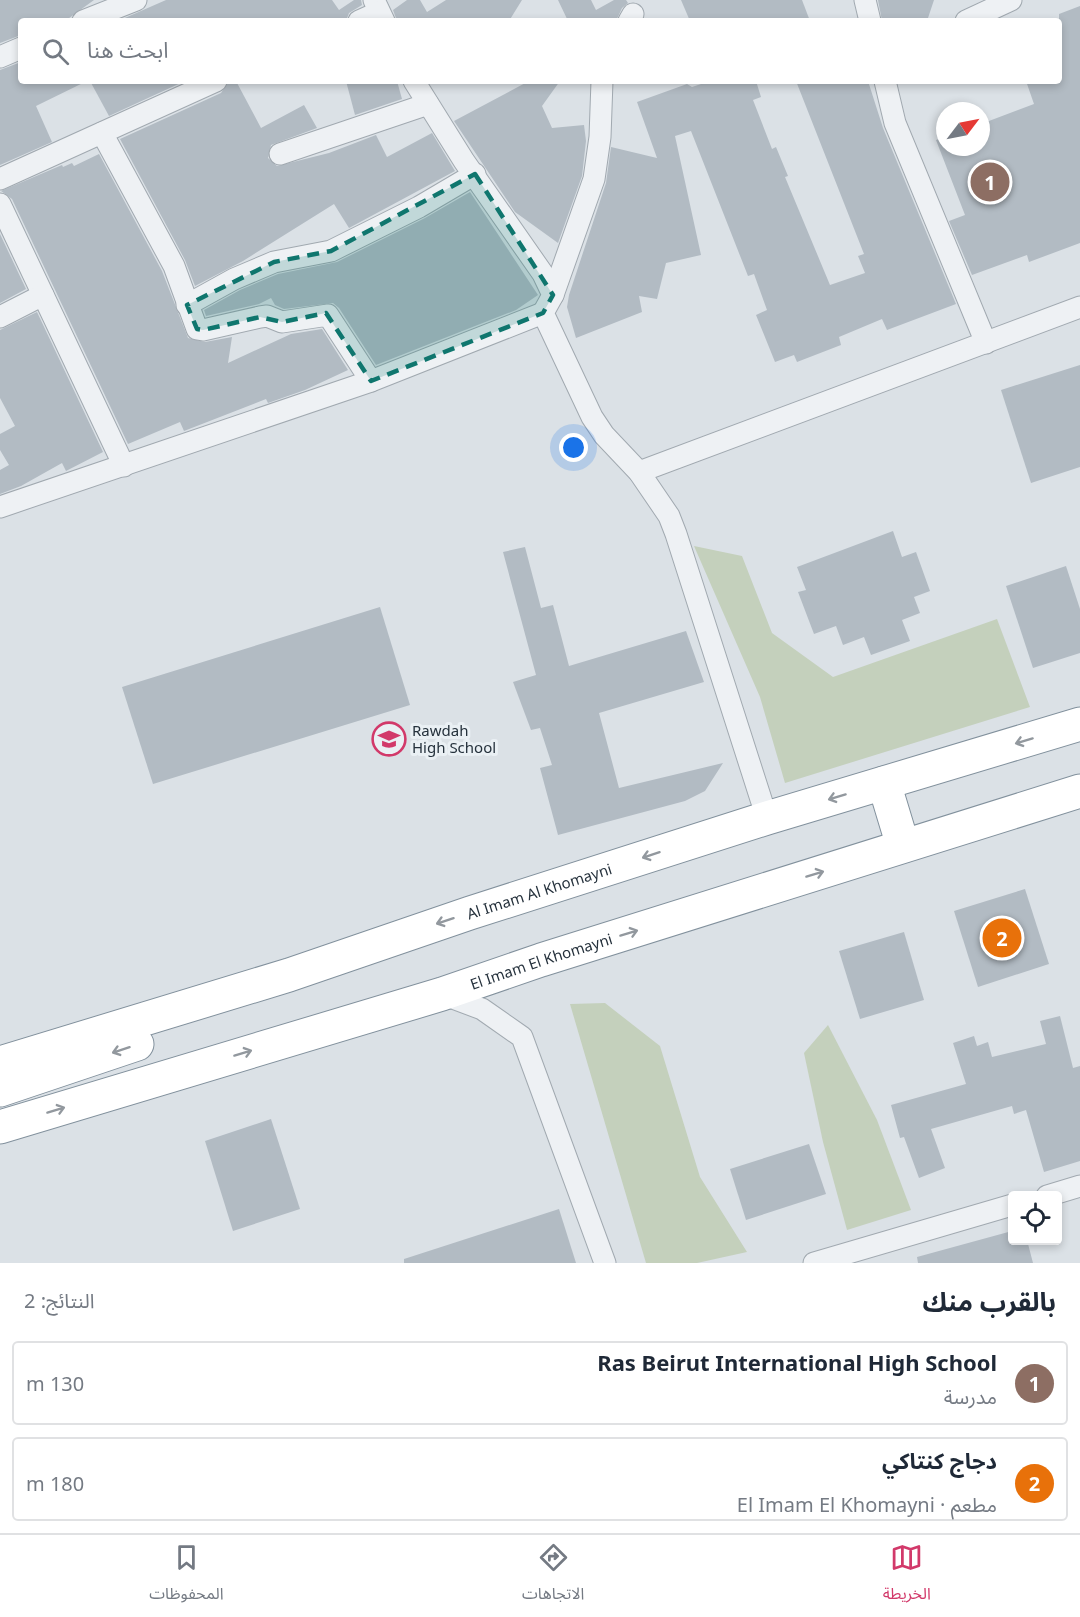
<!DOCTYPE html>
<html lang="ar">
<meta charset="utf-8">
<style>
:root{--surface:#fff;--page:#f2f2f3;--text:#1f2937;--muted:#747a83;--line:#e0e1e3;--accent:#d2396a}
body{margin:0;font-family:"Noto Sans","Noto Sans Arabic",sans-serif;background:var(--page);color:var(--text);direction:rtl}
.controls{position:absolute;right:18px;bottom:18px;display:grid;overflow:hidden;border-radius:6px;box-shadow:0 3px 9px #0003}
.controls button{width:54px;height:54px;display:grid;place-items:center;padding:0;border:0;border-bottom:2px solid var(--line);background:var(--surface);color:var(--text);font:30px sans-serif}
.compass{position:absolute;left:936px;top:102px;width:54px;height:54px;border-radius:50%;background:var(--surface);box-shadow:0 3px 9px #0003;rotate:58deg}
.you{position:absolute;left:574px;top:448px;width:21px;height:21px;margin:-15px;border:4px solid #fff;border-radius:50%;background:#1a73e8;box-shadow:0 0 0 9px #1a73e833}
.badge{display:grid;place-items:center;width:39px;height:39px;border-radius:50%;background:var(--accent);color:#fff;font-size:20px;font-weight:700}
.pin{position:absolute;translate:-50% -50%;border:3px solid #fff;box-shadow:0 2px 6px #0006}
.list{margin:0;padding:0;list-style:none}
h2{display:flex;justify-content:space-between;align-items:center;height:78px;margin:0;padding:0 24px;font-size:26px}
h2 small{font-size:20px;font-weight:400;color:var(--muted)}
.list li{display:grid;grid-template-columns:39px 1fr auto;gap:18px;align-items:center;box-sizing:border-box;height:84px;margin:0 12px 12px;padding:0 12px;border:2px solid var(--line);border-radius:6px}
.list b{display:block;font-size:22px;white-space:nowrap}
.list p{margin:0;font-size:20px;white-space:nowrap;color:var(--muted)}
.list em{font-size:20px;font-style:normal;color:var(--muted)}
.icon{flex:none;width:33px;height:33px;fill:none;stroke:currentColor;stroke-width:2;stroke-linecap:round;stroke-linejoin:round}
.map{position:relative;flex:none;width:1080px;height:1263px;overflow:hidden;direction:ltr}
.search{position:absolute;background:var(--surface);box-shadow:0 3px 9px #0003;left:18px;right:18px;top:18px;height:66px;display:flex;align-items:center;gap:15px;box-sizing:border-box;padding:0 21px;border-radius:6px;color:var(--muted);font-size:22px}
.sheet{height:270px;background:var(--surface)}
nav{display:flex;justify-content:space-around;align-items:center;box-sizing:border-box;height:84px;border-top:2px solid var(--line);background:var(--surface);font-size:16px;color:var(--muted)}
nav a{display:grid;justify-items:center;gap:3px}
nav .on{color:var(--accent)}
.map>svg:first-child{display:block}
</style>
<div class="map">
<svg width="1080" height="1263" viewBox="0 0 1080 1263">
<rect width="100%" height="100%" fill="#dbe1e6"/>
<g fill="#c4d0bc">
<path d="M694 546 742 556 772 633 833 677 997 619 1030 707 785 783 760 697Z"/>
<path d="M605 1003 660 1046 700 1177 747 1252 697 1263H646L570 1004Z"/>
<path d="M828 1025 877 1120 911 1210 847 1230 823 1142 804 1053Z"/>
</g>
<g fill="#b2bbc3">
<path d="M0 0H94L65 21H21V35L0 43Z"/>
<path d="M166 0H332L339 10 354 0H361L362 5 349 13 346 21H118Z"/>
<path d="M407 0H420L427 12 446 0H522L509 21H397L393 10Z"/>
<path d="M558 0H591L596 10 614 0H626L628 3 622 8 616 21H568Z"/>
<path d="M681 0H802L810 21H690Z"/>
<path d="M878 0H934L927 21H882Z"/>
<path d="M1080 6V243L1029 262 1027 255 972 275 949 221 965 215 936 140 945 137V147H981V124L1034 104 1026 81H1059V14Z"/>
<path d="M21 62V81H87L36 106 52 142 0 165V70Z"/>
<path d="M90 81H185L109 116Z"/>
<path d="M229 81H236L261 128 304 105 317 128 271 145 268 158 277 166 329 153 376 135 387 157 432 133 455 171 349 228 334 204 243 261 195 286 185 260 120 139 221 93Z"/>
<path d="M346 81H397L402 99 355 115Z"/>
<path d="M529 81H560L542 106 552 128 584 125 586 141 582 176 558 243 515 212 454 121Z"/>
<path d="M710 81H756L761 97 753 100 772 149 776 147 788 176 785 177 830 285 865 273 858 256 864 254 796 81H868L883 128 956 304 887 330 882 319 839 337 841 345 797 362 794 355 775 362 756 315 767 310 754 274 748 276 691 131 675 136 701 255 666 263 657 299 639 296 642 312 576 338 567 307 569 295 606 183 611 147 657 158 637 102 687 84 692 87Z"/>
<path d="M99 154 162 271 188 338 205 342 232 337 228 363 291 334 322 329 348 370 305 390 268 403 266 399 184 431 180 422 128 444 12 199 1 191 62 165 63 167 72 163 74 166Z"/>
<path d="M470 192 538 295 516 310 376 365 339 308 333 303 284 309 275 305 271 298 259 304 206 316 204 310 240 290 278 274 337 262 425 218Z"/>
<path d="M0 234 26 289 0 303Z"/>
<path d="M37 312 103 452 66 471 62 463 21 486 0 494V470L9 465 0 450V434L15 426 0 398V330Z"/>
<path d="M1080 365V467L1031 483 1001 390Z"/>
<path d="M893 531 902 557 916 552 930 591 914 597 920 613 902 620 910 641 871 655 864 637 843 645 836 626 814 634 798 592 806 590 797 567Z"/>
<path d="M525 547 541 608 553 605 569 666 686 631 704 682 599 713 619 788 723 763 705 791 685 801 558 835 540 768 552 765 540 728 531 730 513 682 536 675 503 552Z"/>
<path d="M1066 566 1080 609V653L1033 668 1006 586Z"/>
<path d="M380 607 410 705 153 784 122 687Z"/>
<path d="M1025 889 1049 964 978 987 954 911Z"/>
<path d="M904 932 924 1000 860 1019 839 951Z"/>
<path d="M1060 1016 1073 1068 1080 1066V1161L1044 1172 1026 1110 1014 1114 1012 1106 931 1129 945 1168 919 1178 904 1137 900 1138 891 1105 966 1084 953 1043 974 1036 977 1046 988 1042 992 1057 1046 1044 1040 1021Z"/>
<path d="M271 1119 300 1209 233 1231 205 1141Z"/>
<path d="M809 1144 826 1194 746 1220 730 1169Z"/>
<path d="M559 1209 576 1263H404V1259Z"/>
<path d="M1012 1231V1240H1027L1033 1263H918L917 1257Z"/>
</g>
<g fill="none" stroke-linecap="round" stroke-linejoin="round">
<g stroke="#a1a9b0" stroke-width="23">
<g id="street">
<path d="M374 0 384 21"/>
<path d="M865 0 870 21"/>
<path d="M83 21 136 0"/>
<path d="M359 21 379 12"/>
<path d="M629 21 633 14"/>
<path d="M966 21 1011 0"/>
<path d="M0 57 21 48"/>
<path d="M414 81 464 161 543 274 553 295 543 313 592 417 604 435 639 472 669 516 676 534 767 818"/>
<path d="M885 81 895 123 986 343"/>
<path d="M102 133 174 266 197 329 203 330 260 317 267 316 282 322 328 315 371 381"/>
<path d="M280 154 428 104"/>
<path d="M0 179 216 81"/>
<path d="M0 204 124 466"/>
<path d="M553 295 594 179 600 137 602 81"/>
<path d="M187 305 234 279 274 262 331 251 419 207 475 174"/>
<path d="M0 317 43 295"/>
<path d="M639 472 1080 307"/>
<path d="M0 507 371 381 543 313"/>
<path d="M442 994 482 1009 522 1037 605 1263"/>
<path d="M1047 1196 1080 1186"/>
<path d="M814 1263 1012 1205"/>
</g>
</g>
<g stroke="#82919d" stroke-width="35">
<g id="highway">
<path d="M884 783 903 846"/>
<path id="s1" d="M0 1063 289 975 470 913 767 818 1080 724"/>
<path d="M0 1090 137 1044"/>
<path id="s2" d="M0 1127 442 994 541 960 1080 791"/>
</g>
</g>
<use href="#street" stroke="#eef1f4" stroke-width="21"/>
<use href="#highway" stroke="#fff" stroke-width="33"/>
</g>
<defs><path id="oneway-shaft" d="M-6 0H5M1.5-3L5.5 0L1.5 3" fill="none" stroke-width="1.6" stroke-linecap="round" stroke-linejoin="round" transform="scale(1.5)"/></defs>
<g stroke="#92989e">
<use href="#oneway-shaft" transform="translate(1024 741) rotate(163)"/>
<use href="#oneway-shaft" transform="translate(837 797) rotate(163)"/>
<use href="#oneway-shaft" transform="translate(651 855) rotate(162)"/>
<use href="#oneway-shaft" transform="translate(815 874) rotate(-17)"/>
<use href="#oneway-shaft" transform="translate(445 921) rotate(162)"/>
<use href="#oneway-shaft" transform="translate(629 933) rotate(-17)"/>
<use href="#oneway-shaft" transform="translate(121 1050) rotate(162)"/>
<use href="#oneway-shaft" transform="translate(243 1053) rotate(-17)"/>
<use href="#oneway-shaft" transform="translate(56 1110) rotate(-17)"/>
</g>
<path fill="#0f766e" fill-opacity="0.2" stroke="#0f766e" stroke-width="4.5" stroke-dasharray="12 8" stroke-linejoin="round" d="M475 174 553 295 543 313 371 381 326 313 282 322 260 317 203 330 197 329 187 305 274 262 331 251Z"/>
<defs>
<g id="school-ring" transform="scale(1.725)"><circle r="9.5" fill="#eaf0f4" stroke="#d2396a" stroke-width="1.5"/><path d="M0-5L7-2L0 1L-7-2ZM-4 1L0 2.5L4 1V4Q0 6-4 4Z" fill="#d2396a"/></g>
</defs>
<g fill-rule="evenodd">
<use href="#school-ring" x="389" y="739"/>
</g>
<g text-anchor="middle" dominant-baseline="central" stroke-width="6" stroke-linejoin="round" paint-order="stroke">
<g font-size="15" fill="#25313c" stroke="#eaf0f4" text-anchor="start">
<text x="412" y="730">Rawdah<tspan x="412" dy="17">High School</tspan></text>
</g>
<g font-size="15" fill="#25313c" stroke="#eaf0f4">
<text stroke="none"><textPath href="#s1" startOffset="566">Al Imam Al Khomayni</textPath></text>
<text stroke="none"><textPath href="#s2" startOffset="566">El Imam El Khomayni</textPath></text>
</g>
</g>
</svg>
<div class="controls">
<button><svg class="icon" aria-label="locate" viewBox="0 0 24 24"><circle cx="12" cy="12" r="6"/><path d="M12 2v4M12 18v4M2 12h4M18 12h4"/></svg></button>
</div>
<svg class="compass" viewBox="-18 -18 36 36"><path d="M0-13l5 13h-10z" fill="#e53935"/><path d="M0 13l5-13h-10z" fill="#747a83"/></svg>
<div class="you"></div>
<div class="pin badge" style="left:990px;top:182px;background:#8d6e63">1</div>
<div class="pin badge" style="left:1002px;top:938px;background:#e8710a">2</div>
<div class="search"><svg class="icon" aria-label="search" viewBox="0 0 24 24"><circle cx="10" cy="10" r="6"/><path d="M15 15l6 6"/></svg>ابحث هنا</div>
</div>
<section class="sheet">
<h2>بالقرب منك<small>النتائج: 2</small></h2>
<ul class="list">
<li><span class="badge" style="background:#8d6e63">1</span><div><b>Ras Beirut International High School</b><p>مدرسة</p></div><em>130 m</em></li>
<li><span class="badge" style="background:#e8710a">2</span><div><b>دجاج كنتاكي</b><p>مطعم · El Imam El Khomayni</p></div><em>180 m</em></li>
</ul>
</section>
<nav>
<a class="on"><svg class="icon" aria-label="map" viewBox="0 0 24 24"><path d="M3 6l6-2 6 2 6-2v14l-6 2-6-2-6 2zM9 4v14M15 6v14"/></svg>الخريطة</a>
<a><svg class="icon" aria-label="directions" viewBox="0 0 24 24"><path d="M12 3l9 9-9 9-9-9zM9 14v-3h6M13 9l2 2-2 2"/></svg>الاتجاهات</a>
<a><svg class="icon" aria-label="saved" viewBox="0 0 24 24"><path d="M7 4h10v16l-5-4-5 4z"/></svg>المحفوظات</a>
</nav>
